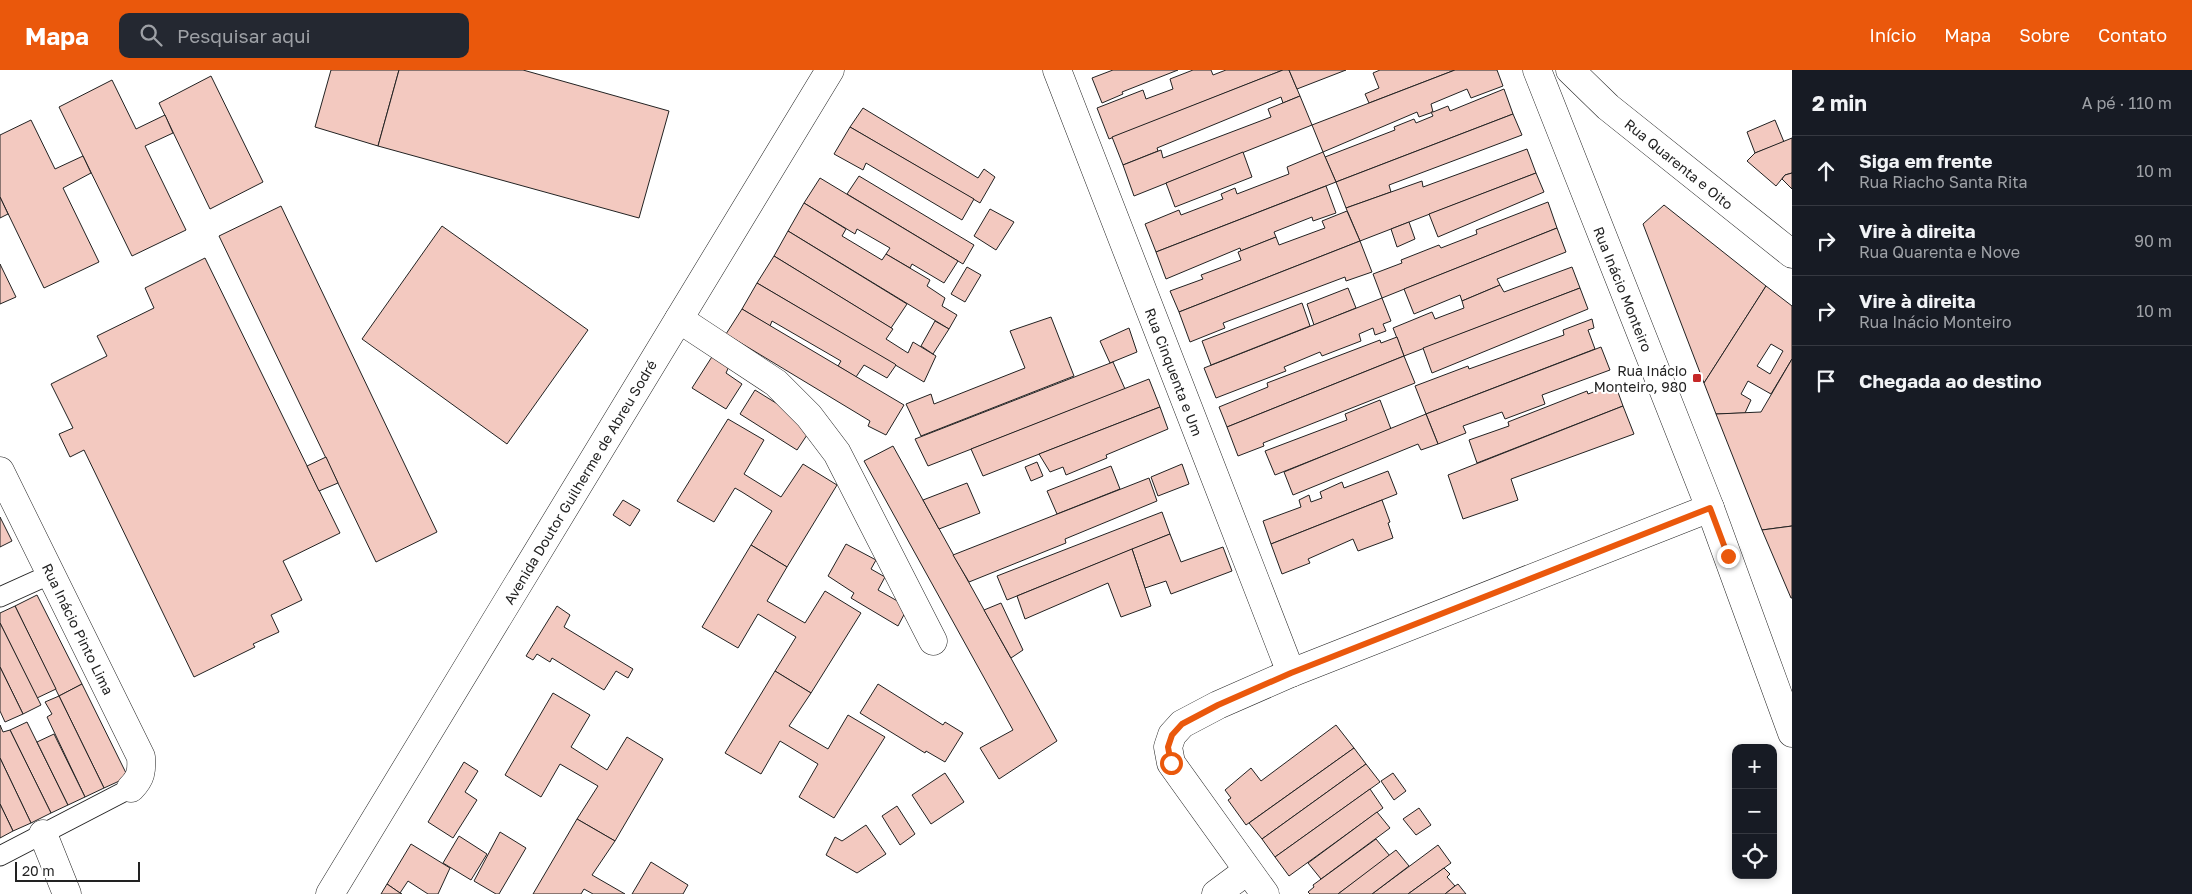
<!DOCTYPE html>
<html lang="pt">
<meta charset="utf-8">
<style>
:root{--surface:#171b24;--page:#242831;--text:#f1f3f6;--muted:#9ea1a6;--line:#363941;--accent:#ea580c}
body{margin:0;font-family:"Golos Text",sans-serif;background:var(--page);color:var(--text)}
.controls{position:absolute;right:15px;bottom:15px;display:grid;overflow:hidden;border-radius:10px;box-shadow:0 2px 8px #0003}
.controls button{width:45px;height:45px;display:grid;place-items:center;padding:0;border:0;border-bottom:1px solid var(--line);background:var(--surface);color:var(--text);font:25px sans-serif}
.scale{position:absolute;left:15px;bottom:12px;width:125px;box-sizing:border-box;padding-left:5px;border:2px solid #222;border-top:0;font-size:14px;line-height:18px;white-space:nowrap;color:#222;-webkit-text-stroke:4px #fff;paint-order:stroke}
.stop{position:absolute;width:15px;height:15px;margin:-11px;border:4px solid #ea580c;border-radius:50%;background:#fff}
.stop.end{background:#ea580c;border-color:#fff;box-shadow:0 1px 5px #0008}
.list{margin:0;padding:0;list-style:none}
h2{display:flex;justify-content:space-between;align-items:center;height:65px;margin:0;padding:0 20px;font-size:21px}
h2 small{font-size:16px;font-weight:400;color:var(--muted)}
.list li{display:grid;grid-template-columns:32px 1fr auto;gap:15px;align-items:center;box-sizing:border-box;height:70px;padding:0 20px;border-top:1px solid var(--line)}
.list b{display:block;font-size:19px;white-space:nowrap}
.list p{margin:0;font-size:16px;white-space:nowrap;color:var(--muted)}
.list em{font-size:16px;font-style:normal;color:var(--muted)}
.icon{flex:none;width:28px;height:28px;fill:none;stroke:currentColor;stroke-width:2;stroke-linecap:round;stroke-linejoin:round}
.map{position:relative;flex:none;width:1792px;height:824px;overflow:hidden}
header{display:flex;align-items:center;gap:30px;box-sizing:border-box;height:70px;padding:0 25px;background:var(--accent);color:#fff}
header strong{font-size:24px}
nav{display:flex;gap:28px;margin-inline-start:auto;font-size:18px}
.search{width:350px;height:45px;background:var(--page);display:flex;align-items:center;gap:12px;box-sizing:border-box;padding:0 18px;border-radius:10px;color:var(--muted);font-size:19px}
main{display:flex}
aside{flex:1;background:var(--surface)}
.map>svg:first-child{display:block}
</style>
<header>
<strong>Mapa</strong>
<div class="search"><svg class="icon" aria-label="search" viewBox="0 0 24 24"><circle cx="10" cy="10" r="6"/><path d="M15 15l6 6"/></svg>Pesquisar aqui</div>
<nav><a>Início</a><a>Mapa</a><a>Sobre</a><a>Contato</a></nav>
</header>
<main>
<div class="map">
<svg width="1792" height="824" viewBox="0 0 1792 824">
<rect width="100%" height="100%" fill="#fff"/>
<g fill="#f3c9c0" stroke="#222" fill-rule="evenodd">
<path d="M331 0H399L378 76 315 57Z"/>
<path d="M399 0H523L669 41 639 148 378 76Z"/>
<path d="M1113 0H1178L1122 22 1123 24 1102 33 1092 8Z"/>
<path d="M1193 0H1211L1213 5 1226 0H1283L1109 69 1097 38 1143 20 1146 29 1173 19 1170 9Z"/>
<path d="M1283 0H1289L1300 26 1283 33 1281 27 1157 78 1158 81 1123 95 1112 67Z"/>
<path d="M1289 0H1346L1297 19Z"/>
<path d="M1380 0H1455L1369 33 1365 24 1379 18 1373 3Z"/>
<path d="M1455 0H1497L1503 16 1471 28 1467 19 1431 34 1433 42 1419 47 1417 42 1323 82 1312 55Z"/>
<path d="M211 6 263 112 210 139 159 33Z"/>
<path d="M112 10 136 59 165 45 173 63 145 76 186 160 132 186 59 37Z"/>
<path d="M1504 19 1513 44 1336 112 1325 87 1395 60 1394 57 1414 49 1416 53 1433 46 1431 42H1433L1448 36 1450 41Z"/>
<path d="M1300 26 1312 55 1134 126 1123 95 1161 80 1163 88 1271 47 1268 39Z"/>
<path d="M863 38 978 108 984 99 995 107 980 133 850 57Z"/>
<path d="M1513 44 1522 65 1389 115 1391 122 1346 138 1336 112Z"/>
<path d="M31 50 55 99 83 86 91 103 63 118 99 192 44 218 0 127V65Z"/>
<path d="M1775 50 1784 72 1755 83 1747 62Z"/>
<path d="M850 57 974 129 962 150 866 93 863 100 834 84Z"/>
<path d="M1792 68V103L1785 105 1776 116 1747 91 1755 83Z"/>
<path d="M1527 79 1536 103 1360 171 1346 138 1422 111 1423 117Z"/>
<path d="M1243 82 1252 107 1175 137 1166 113Z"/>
<path d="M1323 82 1336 112 1156 182 1145 154 1179 140 1181 145 1223 129 1221 124 1235 118 1237 124 1289 104 1287 97Z"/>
<path d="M1536 103 1544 122 1438 167 1429 144Z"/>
<path d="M1792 103V119L1782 109 1785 105Z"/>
<path d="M859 106 974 175 963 194 847 124Z"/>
<path d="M820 108 958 191 944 213 912 194 910 198 886 184 890 178 857 159 855 164 804 133Z"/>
<path d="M1326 116 1336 143 1313 151 1312 147 1274 162 1276 167 1241 181 1240 178 1166 209 1156 182Z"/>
<path d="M0 127 8 144 0 148Z"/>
<path d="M1548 132 1557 158 1382 228 1373 204 1402 193 1401 190 1439 175 1441 178 1477 164 1476 160Z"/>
<path d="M804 133 846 159 842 166 882 190 886 184 930 210 927 216 945 228 942 236 957 245 949 259 788 161Z"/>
<path d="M1664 135 1766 216 1704 313 1643 154Z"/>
<path d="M281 136 437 462 376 492 219 166Z"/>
<path d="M990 139 1014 152 996 180 974 166Z"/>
<path d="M1347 141 1360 171 1179 242 1170 221 1203 209 1201 205 1241 190 1238 182 1276 167 1279 175 1325 158 1322 151Z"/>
<path d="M1409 152 1415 169 1397 177 1391 159Z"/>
<path d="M442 156 588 260 507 374 362 269Z"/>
<path d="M1557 158 1566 182 1497 209 1500 215 1462 231 1460 225 1414 244 1404 219Z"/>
<path d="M788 161 907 234 891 258 774 186Z"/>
<path d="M1360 171 1372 202 1346 211 1345 207 1223 253 1225 258 1190 272 1179 242Z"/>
<path d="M774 186 893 259 886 269 908 283 913 272 936 286 924 312 757 213Z"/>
<path d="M205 188 340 463 283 491 302 530 271 545 279 562 253 574 255 577 194 607 84 380 70 387 59 364 73 358 51 314 107 286 97 266 154 238 145 218Z"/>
<path d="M0 194 16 227 0 234Z"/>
<path d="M967 197 981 205 965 232 951 224Z"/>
<path d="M1572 197 1580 218 1404 286 1393 258 1432 242 1435 249 1464 238 1462 231 1500 215 1504 222Z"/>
<path d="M757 213 895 294 896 295 887 308 864 295 856 307 838 296 841 291 772 251 770 256 742 239Z"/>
<path d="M1766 216 1792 236V289L1771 324 1748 311 1741 324 1751 330 1745 343 1716 344 1704 313ZM1771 274 1783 281 1770 304 1757 296Z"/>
<path d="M1348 218 1356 238 1314 255 1307 234Z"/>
<path d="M1580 218 1588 239 1432 303 1423 278Z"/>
<path d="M1382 228 1391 251 1383 254 1386 261 1375 265 1373 258 1359 264 1361 271 1322 286 1320 282 1284 297 1286 301 1216 328 1204 298Z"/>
<path d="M1302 233 1310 256 1211 295 1202 271Z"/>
<path d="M742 239 904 335 886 365 868 356 870 351 726 264Z"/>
<path d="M1051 247 1074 306 921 366 906 334 931 324 934 334 1025 298 1010 261Z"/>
<path d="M1592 249 1594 258 1588 260 1595 279 1426 344 1415 316 1468 296 1469 299 1564 265 1563 260Z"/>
<path d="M935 251 949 259 933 284 921 276Z"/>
<path d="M1129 258 1137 282 1110 293 1100 271Z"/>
<path d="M1397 267 1404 286 1227 357 1219 337 1268 317 1267 313 1380 270 1381 273Z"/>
<path d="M1601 277 1610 300 1542 325 1545 334 1505 349 1502 342 1463 356 1466 363 1438 374 1426 344Z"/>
<path d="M715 282 731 292 726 303 742 314 726 339 692 318Z"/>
<path d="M1404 286 1415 313 1263 373 1264 376 1238 386 1227 357Z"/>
<path d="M1792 289V456L1762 460 1716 344 1761 342Z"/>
<path d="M1113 292 1125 319 928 396 915 369Z"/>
<path d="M1149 309 1160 337 983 406 971 379Z"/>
<path d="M1615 314 1623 336 1477 393 1469 370 1509 356 1508 352 1587 321 1588 324Z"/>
<path d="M755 320 813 356 797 380 740 344Z"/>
<path d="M1380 330 1391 359 1275 405 1265 381 1347 350 1345 344Z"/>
<path d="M1623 336 1634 364 1511 409 1518 430 1463 449 1448 405Z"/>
<path d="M1160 337 1168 359 1106 385 1107 388 1066 405 1063 397 1050 402 1039 384Z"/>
<path d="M1426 344 1438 374 1421 380 1418 374 1293 425 1284 402Z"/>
<path d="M728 349 764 370 744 404 781 427 803 394 837 415 787 497 751 475 772 441 742 422 735 418 714 452 677 431Z"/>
<path d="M893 376 1057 671 999 709 980 678 1013 660 864 391Z"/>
<path d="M326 387 338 413 319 421 307 396Z"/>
<path d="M1037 392 1043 406 1031 411 1025 397Z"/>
<path d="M1182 394 1189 414 1158 426 1151 407Z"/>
<path d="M1111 396 1120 419 1057 444 1047 421Z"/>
<path d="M1388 401 1397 424 1271 474 1263 451 1301 437 1299 430 1309 425 1311 432 1322 428 1320 422 1342 412 1344 418Z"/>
<path d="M1149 408 1157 431 1065 469 1066 473 969 512 953 485Z"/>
<path d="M967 413 980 443 939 459 923 430Z"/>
<path d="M623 430 640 440 630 456 613 445Z"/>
<path d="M1382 430 1390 452 1388 453 1393 468 1358 481 1353 469 1308 489 1310 493 1282 504 1271 474Z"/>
<path d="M1162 442 1170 464 1007 530 997 506Z"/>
<path d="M0 447 12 471 0 477Z"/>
<path d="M1792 456V528H1791L1762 460Z"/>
<path d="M1170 464 1181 492 1223 477 1232 501 1171 524 1166 511 1145 518 1132 479Z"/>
<path d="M846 474 876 490 871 499 885 507 878 520 908 537 898 556 851 528 854 523 828 506Z"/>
<path d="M751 475 787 497 767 531 805 553 825 521 861 543 811 623 775 601 796 567 758 544 738 578 702 557Z"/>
<path d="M1132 479 1151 536 1121 547 1108 513 1025 549 1017 526Z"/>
<path d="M37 525 82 614 59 626 15 536Z"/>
<path d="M1001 533 1023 580 1011 588 984 540Z"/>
<path d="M15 536 56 619 37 628 0 553V543Z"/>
<path d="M557 536 570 545 564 557 633 599 628 608 616 601 604 620 552 588 550 592 537 584 533 590 526 586Z"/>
<path d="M0 553 41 635 23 644 0 597Z"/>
<path d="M0 597 23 644 5 652 0 641Z"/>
<path d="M775 601 811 623 789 656 828 679 848 645 885 667 834 748 799 727 818 694 780 671 761 704 725 683Z"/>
<path d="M82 614 128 707 104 718 59 626Z"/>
<path d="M878 614 943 655 945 652 963 663 945 692 926 681 925 683 860 643Z"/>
<path d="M553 623 590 645 571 677 607 700 627 667 663 689 615 771 577 749 598 716 560 694 541 727 505 705Z"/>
<path d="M59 626 104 718 85 727 47 647 52 644 45 632Z"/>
<path d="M27 652 68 735 51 743 10 660Z"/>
<path d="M0 655 3 662 10 660 51 743 31 753 0 688Z"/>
<path d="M1336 655 1354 678 1246 755 1228 730 1231 728 1225 720 1251 698 1261 711Z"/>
<path d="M54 664 85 727 68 735 37 672Z"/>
<path d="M1354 678 1366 694 1262 769 1249 753Z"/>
<path d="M0 688 31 753 13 761 0 734Z"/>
<path d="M464 692 478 701 465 722 477 730 453 768 428 752Z"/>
<path d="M1366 694 1380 712 1275 787 1262 769Z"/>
<path d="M945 703 964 732 931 754 912 725Z"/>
<path d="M1393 703 1406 721 1394 730 1381 711Z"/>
<path d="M1370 719 1383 738 1289 806 1275 787Z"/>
<path d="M0 734 13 761 0 768Z"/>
<path d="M897 736 915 764 900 775 882 746Z"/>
<path d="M1419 738 1431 755 1416 765 1403 749Z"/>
<path d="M1377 742 1390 758 1321 809 1308 793Z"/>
<path d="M577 749 615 771 592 805 625 824H593L584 819 581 824H533Z"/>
<path d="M866 755 886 784 857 803 826 785 835 767 842 771Z"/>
<path d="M500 762 526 778 499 824H496L474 811Z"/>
<path d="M459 766 487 784 471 810 443 793Z"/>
<path d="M1376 769 1390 786 1338 824H1310L1308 822 1314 817 1313 815Z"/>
<path d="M411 774 450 798 438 824H428L408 811 400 823 387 814Z"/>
<path d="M1438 775 1451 793 1408 824H1372Z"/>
<path d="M1396 780 1409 796 1372 824H1338Z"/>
<path d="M651 792 688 815 683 824H632Z"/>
<path d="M1444 798 1450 804 1447 807 1455 816 1445 824H1408Z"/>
<path d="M387 814 400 823 402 824H381Z"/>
<path d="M1458 814 1466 824H1445L1455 816Z"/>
</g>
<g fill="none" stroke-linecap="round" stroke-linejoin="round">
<g stroke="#222" stroke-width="21">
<g id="service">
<path d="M0 527 51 504"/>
<path d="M0 786 131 718"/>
</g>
</g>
<g stroke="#222" stroke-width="29">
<g id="minor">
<path d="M1057 0 1291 603"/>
<path d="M1570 0 1608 37 1792 184"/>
<path d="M679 249 776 313 809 346 837 383 933 571"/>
<path d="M0 401 141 687C142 701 141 708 131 718"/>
<path d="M43 764 67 824"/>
<path d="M1216 824 1247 801"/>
<path d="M1265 824 1171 693 1168 677 1172 665 1182 654 1218 635 1291 603 1710 438"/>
</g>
</g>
<g stroke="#222" stroke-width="29">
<g id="tertiary">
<path d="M1537 0 1710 438 1792 663"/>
<path d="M330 824 830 0"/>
</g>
</g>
<use href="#service" stroke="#fff" stroke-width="19"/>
<use href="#minor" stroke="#fff" stroke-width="28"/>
<use href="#tertiary" stroke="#fff" stroke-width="28"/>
</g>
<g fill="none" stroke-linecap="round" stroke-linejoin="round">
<path stroke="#ea580c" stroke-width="6" d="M1171 693 1168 677 1172 665 1182 654 1218 635 1291 603 1710 438 1728 486"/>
</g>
<rect fill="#c62828" stroke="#fff" stroke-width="2" x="1692" y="303" width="10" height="10" rx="2.5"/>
<g text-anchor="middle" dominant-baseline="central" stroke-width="4" stroke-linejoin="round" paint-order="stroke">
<g font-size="14" fill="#222" stroke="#fff">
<text transform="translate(1679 94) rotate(39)">Rua Quarenta e Oito</text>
<text transform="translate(1623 219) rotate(68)">Rua Inácio Monteiro</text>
<text transform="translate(1174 302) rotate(69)">Rua Cinquenta e Um</text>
<text transform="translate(580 412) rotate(-59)">Avenida Doutor Guilherme de Abreu Sodré</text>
<text transform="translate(78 559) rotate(64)">Rua Inácio Pinto Lima</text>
</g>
<g font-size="14" fill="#222" stroke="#fff" text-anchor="end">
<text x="1687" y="300">Rua Inácio<tspan x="1687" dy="16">Monteiro, 980</tspan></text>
</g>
</g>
</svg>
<div class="controls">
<button>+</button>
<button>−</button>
<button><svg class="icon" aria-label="locate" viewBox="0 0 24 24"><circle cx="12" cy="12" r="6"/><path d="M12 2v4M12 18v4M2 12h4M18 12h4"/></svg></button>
</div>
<div class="scale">20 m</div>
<div class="stop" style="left:1171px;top:693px"></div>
<div class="stop end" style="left:1728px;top:486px"></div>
</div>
<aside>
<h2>2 min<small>A pé · 110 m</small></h2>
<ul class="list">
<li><svg class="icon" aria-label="ahead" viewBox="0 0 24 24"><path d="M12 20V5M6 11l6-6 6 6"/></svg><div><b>Siga em frente</b><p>Rua Riacho Santa Rita</p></div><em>10 m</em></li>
<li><svg class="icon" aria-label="right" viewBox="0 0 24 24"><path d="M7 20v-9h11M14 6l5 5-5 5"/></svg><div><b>Vire à direita</b><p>Rua Quarenta e Nove</p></div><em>90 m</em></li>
<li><svg class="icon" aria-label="right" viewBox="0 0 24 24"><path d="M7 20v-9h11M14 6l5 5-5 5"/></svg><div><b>Vire à direita</b><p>Rua Inácio Monteiro</p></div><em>10 m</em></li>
<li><svg class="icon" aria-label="arrive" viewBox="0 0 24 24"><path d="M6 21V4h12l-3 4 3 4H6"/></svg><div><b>Chegada ao destino</b></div></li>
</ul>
</aside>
</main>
